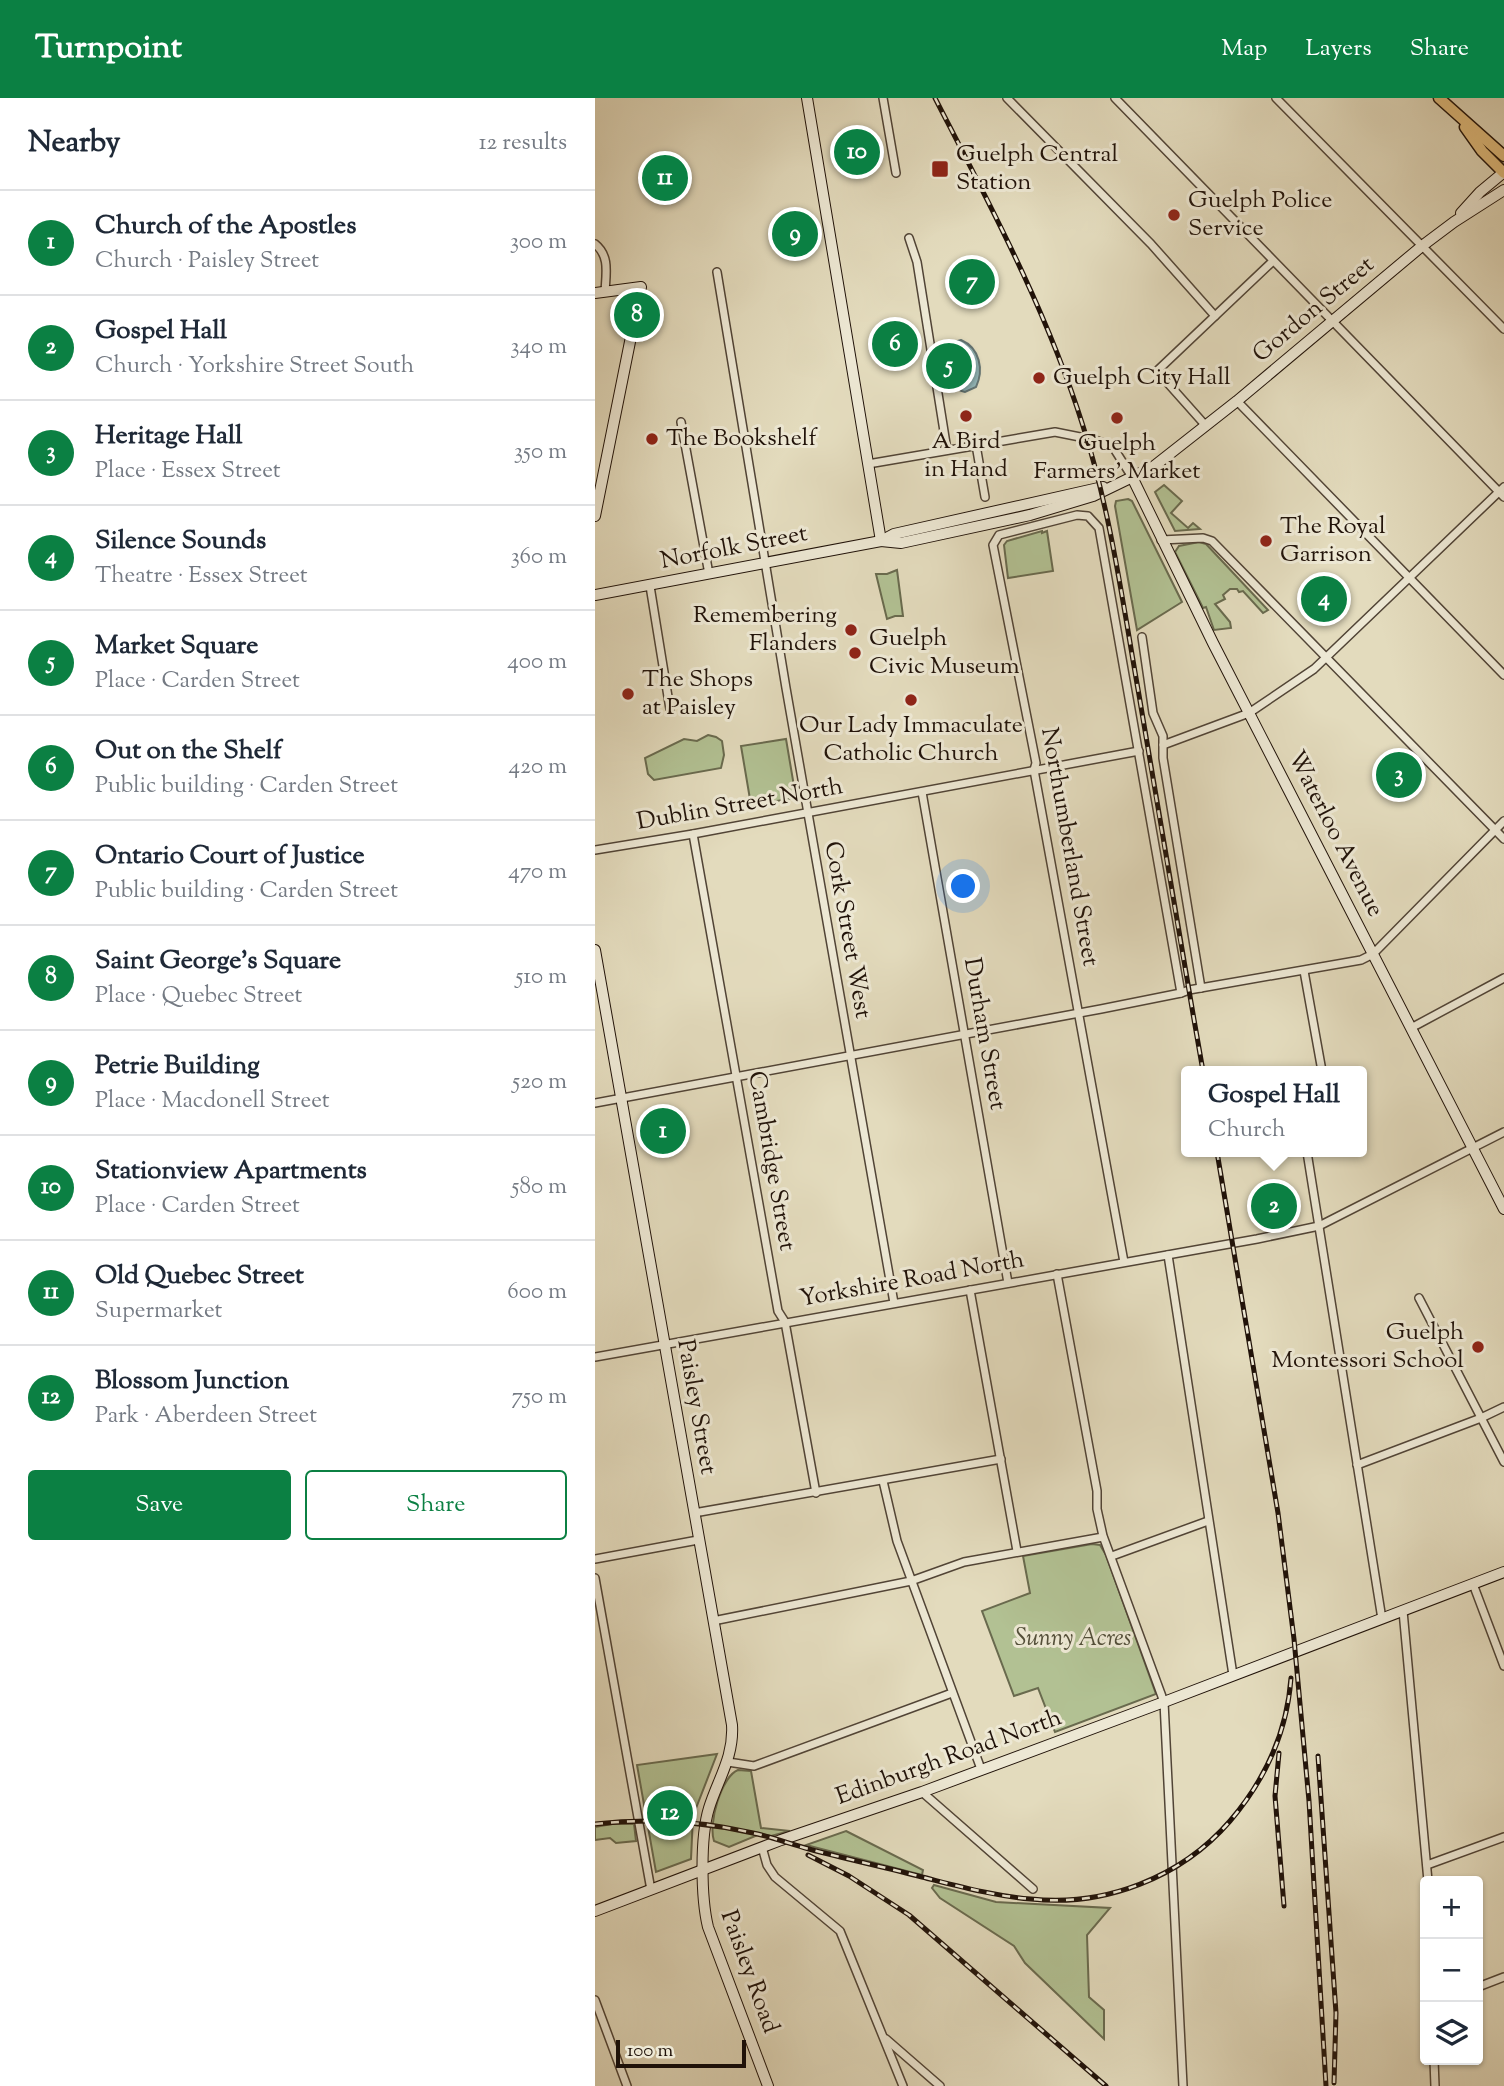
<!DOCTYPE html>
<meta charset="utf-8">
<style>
:root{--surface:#fff;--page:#f6f6f7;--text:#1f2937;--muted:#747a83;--line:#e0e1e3;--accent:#0b8043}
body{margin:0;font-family:"Sorts Mill Goudy",serif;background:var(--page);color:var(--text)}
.controls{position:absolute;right:21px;bottom:21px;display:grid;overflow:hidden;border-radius:7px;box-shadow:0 2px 5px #0004}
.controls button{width:63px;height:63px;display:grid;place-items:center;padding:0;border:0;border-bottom:2px solid var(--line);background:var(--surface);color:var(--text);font:35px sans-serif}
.scale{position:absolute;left:21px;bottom:18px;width:130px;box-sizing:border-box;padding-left:7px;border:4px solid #201209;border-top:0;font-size:19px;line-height:24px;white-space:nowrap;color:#201209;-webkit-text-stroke:5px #ede8d4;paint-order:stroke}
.you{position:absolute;left:369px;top:789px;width:24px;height:24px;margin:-18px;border:5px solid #fff;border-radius:50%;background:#1a73e8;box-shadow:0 0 0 10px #1a73e833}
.badge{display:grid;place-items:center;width:46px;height:46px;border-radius:50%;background:var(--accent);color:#fff;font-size:23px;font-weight:700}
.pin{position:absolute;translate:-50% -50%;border:4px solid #fff;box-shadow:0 2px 7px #0006}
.popup{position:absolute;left:586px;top:968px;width:186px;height:91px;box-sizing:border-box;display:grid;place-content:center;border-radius:7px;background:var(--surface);filter:drop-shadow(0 2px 5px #0005);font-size:23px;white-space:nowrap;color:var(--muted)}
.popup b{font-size:26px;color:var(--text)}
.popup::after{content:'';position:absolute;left:50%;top:100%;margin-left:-14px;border:14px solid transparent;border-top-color:var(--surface)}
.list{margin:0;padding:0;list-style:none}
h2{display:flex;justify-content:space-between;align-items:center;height:91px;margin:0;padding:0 28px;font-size:30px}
h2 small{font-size:23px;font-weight:400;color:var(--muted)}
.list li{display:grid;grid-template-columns:46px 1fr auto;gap:21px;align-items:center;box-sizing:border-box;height:105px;padding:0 28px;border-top:2px solid var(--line)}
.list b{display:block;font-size:26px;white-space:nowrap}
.list p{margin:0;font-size:23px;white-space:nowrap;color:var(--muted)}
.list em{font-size:23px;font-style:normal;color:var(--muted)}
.actions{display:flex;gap:14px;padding:21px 28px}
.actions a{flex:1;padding:16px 0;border:2px solid var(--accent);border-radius:7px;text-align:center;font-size:24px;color:var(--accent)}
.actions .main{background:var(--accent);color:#fff}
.icon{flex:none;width:38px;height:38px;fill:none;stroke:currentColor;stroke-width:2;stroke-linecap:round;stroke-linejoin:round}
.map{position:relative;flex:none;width:909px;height:1988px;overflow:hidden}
header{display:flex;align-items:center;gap:42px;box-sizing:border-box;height:98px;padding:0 35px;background:var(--accent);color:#fff}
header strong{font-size:33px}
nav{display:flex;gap:38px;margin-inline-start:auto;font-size:24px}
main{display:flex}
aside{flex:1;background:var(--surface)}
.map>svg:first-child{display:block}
</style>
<header>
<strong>Turnpoint</strong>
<nav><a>Map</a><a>Layers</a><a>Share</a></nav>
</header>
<main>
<aside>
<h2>Nearby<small>12 results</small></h2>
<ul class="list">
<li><span class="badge">1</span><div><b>Church of the Apostles</b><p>Church · Paisley Street</p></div><em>300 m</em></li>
<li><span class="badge">2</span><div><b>Gospel Hall</b><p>Church · Yorkshire Street South</p></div><em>340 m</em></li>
<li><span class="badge">3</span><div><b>Heritage Hall</b><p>Place · Essex Street</p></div><em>350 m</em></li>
<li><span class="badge">4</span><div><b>Silence Sounds</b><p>Theatre · Essex Street</p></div><em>360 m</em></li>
<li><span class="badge">5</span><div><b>Market Square</b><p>Place · Carden Street</p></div><em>400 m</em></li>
<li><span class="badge">6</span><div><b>Out on the Shelf</b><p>Public building · Carden Street</p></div><em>420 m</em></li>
<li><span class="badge">7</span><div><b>Ontario Court of Justice</b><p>Public building · Carden Street</p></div><em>470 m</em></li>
<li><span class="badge">8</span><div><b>Saint George's Square</b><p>Place · Quebec Street</p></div><em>510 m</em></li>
<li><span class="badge">9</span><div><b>Petrie Building</b><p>Place · Macdonell Street</p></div><em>520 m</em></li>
<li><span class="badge">10</span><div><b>Stationview Apartments</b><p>Place · Carden Street</p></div><em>580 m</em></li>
<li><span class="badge">11</span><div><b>Old Quebec Street</b><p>Supermarket</p></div><em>600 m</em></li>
<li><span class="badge">12</span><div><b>Blossom Junction</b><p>Park · Aberdeen Street</p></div><em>750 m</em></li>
</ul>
<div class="actions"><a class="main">Save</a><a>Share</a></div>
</aside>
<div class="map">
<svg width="909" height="1988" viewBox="0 0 909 1988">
<rect width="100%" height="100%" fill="#e3dbbd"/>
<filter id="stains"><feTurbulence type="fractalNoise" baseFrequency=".00286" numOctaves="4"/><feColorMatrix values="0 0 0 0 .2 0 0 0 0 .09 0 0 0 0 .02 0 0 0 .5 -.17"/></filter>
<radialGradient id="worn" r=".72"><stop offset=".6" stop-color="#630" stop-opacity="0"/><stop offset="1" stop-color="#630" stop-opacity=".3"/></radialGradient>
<g fill="#b2c193" stroke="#696a4e" stroke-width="2">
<path d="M569 387 587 403 576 415 593 430 598 425 605 431 580 433 560 394Z"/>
<path d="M533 401 537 403 587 504 542 532 520 408 521 403Z"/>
<path d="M447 433V435L452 433 458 473 413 480 409 447 412 443Z"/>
<path d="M604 444 611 446 673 512 668 515 648 493 644 494 642 491H635L628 497 630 501 620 506 635 524 636 530 619 532 611 509 608 510 580 454 584 448Z"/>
<path d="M302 472 308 518H300L292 521 281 476H292Z"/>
<path d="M113 637 121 639 127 643 129 657 126 670 59 682 53 676 50 660 89 641 102 643Z"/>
<path d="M191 641 201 700 156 707 146 648Z"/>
<path d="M497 1446 505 1447 511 1457 561 1596 460 1634 443 1590 419 1598 387 1513 435 1495 428 1458Z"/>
<path d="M122 1656 98 1718 96 1761 61 1774 42 1667Z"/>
<path d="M143 1672 156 1673 166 1730 195 1733 176 1738 165 1736 134 1749 119 1743C113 1726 126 1679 143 1672Z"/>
<path d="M17 1726H39L41 1743 21 1745 15 1740 0 1742V1729Z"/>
<path d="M251 1733 328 1772 327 1777 211 1747Z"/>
<path d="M339 1787 401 1804 515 1810 492 1837 494 1899 509 1912V1941L430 1865 419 1848 345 1800 337 1790Z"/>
</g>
<path fill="#97b9b9" stroke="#677673" stroke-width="2" d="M366 242C385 250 389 272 381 289L370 294C347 290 342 247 366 242Z"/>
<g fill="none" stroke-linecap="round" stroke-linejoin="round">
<g stroke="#514436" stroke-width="10">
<g id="street">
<path d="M288 0 301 75"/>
<path d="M412 0 556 146 620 218"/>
<path d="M520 0 909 399"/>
<path d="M681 0 909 231"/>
<path d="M314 140 322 164 352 352"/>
<path d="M0 146C15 158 11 175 10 194"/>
<path d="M122 174 191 590 299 1205"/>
<path d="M642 303 909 577"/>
<path d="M86 324 114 476"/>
<path d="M611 328 562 273 678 163"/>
<path d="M381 347 390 399"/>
<path d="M273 366 460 334 500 342 518 349 537 379"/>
<path d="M566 442 608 440 617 443 909 741"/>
<path d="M55 488 75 611"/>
<path d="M547 539 558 615 568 638V660L606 890"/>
<path d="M568 647 654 615 719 571 909 389"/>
<path d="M327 694 413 1185"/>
<path d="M98 736 183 1213 190 1224 221 1395"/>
<path d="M0 752 98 736 544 653"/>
<path d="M709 873 727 973"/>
<path d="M816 930 909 880"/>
<path d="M0 1005 506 911 586 895 594 892 766 862 778 856 909 723"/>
<path d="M712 1054 787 1521"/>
<path d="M573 1157 638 1577"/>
<path d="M529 1164 439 672 441 665 398 447 404 437 482 417 493 418 504 430 586 895"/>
<path d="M462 1176 502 1393V1411L508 1438 569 1604 588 1988"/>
<path d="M375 1192 422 1453"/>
<path d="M824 1200 909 1364"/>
<path d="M0 1259 662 1141 724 1128 909 1034"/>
<path d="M762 1367 886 1320 909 1309"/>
<path d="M288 1383 302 1443 386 1671"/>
<path d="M99 1415 406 1361"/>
<path d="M517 1458 613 1423"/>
<path d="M0 1461 103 1442"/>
<path d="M0 1480 56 1792"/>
<path d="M878 1486 909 1568"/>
<path d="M808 1513 833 1783"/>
<path d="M118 1523 316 1483 369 1464 508 1439"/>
<path d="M133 1664 159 1668 357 1595"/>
<path d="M327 1694 438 1791"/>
<path d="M167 1749 172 1767 180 1779 245 1833 308 1988"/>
<path d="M832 1767 909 1739"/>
<path d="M883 1889 909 1879"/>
<path d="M0 1902 32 1988"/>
<path d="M291 1941 345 1988"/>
<path d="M839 1962 840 1988"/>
</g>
</g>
<g stroke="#201209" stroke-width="12">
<g id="secondary">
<path d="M212 0 286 443"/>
<path d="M866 115 885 94 909 74"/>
<path d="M0 195 46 189 0 418"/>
<path d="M537 379 618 545 909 1111"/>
<path d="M286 443 306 445 435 417 498 398 558 369 642 303 827 148 859 124 909 92"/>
<path d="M0 497 286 443 299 436 508 389"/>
<path d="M0 852 137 1627C139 1659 123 1681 114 1710 105 1739 106 1800 113 1829L173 1988"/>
<path d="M0 1813 186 1742 327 1694 569 1604 909 1474"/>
</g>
</g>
<g stroke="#201209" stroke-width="13">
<g id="primary">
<path d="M844 0 909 58"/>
<path d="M870 29 887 53 909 75"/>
</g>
</g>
<use href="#street" stroke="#ede8d4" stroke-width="7"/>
<use href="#secondary" stroke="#ede8d4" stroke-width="10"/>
<use href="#primary" stroke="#e2be7e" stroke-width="10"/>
<g stroke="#201209" stroke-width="5">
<g id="rail">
<path d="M340 0C395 107 452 213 488 328 516 415 528 507 544 597 565 723 586 848 608 973"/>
<path d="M622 1054 683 1415 699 1541 714 1703 731 1988"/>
<path d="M684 1655 680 1698 689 1808"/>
<path d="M723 1658 741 1915 739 1985"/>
<path d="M0 1726C53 1720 105 1723 158 1735 177 1739 195 1746 214 1751 251 1761 289 1769 327 1779 363 1788 399 1798 436 1801 509 1809 586 1780 635 1723 670 1682 692 1635 696 1580"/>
<path d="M213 1757 254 1778 314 1817 511 1988"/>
</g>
</g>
<use href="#rail" stroke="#ede8d4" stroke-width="2.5" stroke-dasharray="8" stroke-linecap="butt"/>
</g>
<g fill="#8f2418" stroke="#ede8d4" stroke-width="2.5">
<rect x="336" y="62" width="18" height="18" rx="3.5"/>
<circle cx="579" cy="117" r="7"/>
<circle cx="444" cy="280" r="7"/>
<circle cx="371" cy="318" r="7"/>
<circle cx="522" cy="320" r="7"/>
<circle cx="57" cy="341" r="7"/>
<circle cx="671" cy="443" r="7"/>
<circle cx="256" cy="532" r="7"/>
<circle cx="260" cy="555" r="7"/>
<circle cx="33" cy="596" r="7"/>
<circle cx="316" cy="602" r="7"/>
<circle cx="883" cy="1249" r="7"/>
</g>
<g text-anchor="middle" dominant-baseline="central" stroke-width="6" stroke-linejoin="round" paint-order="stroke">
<g font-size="24" fill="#201209" stroke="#ede8d4" text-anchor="start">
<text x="361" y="57">Guelph Central<tspan x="361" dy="28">Station</tspan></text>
<text x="593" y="103">Guelph Police<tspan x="593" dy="28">Service</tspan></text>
<text x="458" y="280">Guelph City Hall</text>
<text x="71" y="341">The Bookshelf</text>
<text x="371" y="344" text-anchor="middle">A Bird<tspan x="371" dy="28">in Hand</tspan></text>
<text x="522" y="346" text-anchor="middle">Guelph<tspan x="522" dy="28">Farmers' Market</tspan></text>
<text x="685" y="429">The Royal<tspan x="685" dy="28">Garrison</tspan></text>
<text x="242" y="518" text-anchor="end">Remembering<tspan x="242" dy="28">Flanders</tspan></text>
<text x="274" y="541">Guelph<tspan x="274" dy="28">Civic Museum</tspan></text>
<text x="47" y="582">The Shops<tspan x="47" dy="28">at Paisley</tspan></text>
<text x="316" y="628" text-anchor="middle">Our Lady Immaculate<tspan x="316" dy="28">Catholic Church</tspan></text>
<text x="869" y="1235" text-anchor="end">Guelph<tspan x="869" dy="28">Montessori School</tspan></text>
</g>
<g font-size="24" fill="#201209" stroke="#ede8d4">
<text transform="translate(719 212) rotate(-40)">Gordon Street</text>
<text transform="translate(139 450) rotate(-11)">Norfolk Street</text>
<text transform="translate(145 707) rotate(-10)">Dublin Street North</text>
<text transform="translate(740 736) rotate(63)">Waterloo Avenue</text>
<text transform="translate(474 749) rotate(80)">Northumberland Street</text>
<text transform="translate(252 832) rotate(80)">Cork Street West</text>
<text transform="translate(389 936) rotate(80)">Durham Street</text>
<text transform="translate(176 1063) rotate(80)">Cambridge Street</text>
<text transform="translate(317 1182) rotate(-10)">Yorkshire Road North</text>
<text transform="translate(101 1309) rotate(80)">Paisley Street</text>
<text transform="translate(354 1660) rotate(-20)">Edinburgh Road North</text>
<text transform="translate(154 1874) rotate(70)">Paisley Road</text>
</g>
<g font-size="24" font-style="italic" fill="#534f39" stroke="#ede8d4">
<text x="478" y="1541">Sunny Acres</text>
</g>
</g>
<rect width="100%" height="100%" filter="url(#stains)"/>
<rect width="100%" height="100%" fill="url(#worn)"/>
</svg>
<div class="controls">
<button>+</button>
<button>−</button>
<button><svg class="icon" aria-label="layers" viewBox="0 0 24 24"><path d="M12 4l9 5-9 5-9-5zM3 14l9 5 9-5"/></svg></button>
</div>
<div class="scale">100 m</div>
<div class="you"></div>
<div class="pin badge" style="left:68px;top:1033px">1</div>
<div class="pin badge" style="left:679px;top:1108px">2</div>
<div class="popup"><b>Gospel Hall</b>Church</div>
<div class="pin badge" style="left:804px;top:677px">3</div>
<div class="pin badge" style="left:729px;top:501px">4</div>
<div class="pin badge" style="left:354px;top:268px">5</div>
<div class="pin badge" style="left:300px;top:246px">6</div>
<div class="pin badge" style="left:377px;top:184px">7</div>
<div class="pin badge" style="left:42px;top:217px">8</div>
<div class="pin badge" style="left:200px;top:136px">9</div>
<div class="pin badge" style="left:262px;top:54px">10</div>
<div class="pin badge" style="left:70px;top:80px">11</div>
<div class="pin badge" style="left:75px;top:1715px">12</div>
</div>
</main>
